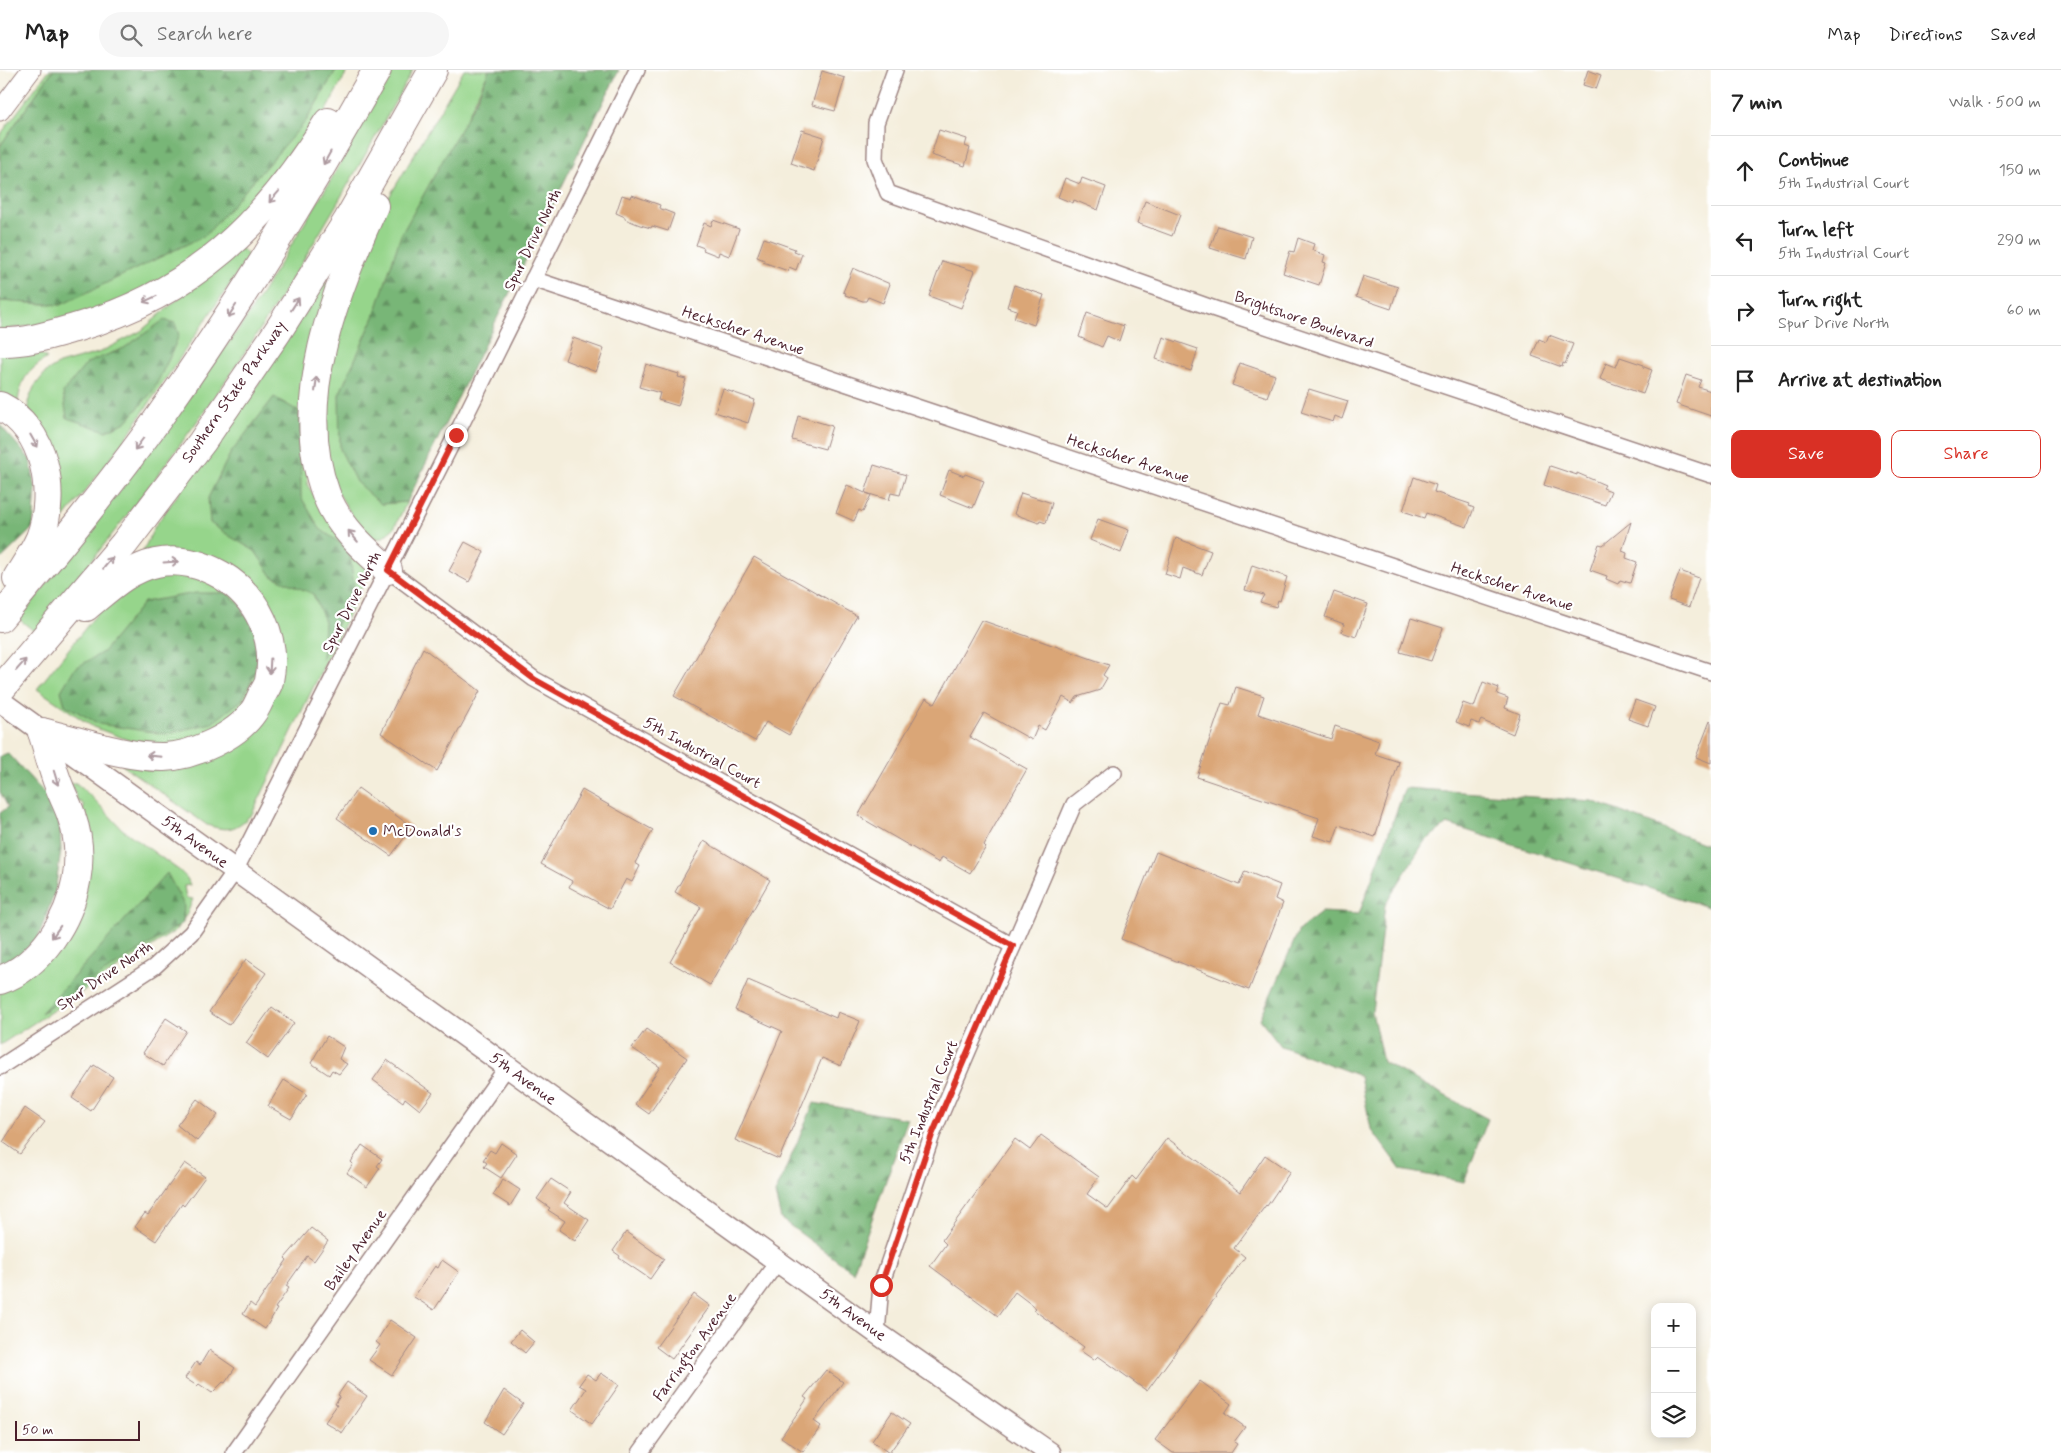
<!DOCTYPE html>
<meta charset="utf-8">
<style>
:root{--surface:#fff;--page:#f6f6f6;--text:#222;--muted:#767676;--line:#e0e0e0;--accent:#d93025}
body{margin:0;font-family:Mynerve,sans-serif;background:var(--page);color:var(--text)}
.controls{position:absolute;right:15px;bottom:15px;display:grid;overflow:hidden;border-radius:10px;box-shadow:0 2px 12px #0003}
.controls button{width:45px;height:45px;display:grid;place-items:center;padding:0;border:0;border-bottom:1px solid var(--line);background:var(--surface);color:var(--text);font:25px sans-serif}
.scale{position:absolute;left:15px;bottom:12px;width:125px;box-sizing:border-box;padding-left:5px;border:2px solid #4a1f2b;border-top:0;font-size:14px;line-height:18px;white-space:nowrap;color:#4a1f2b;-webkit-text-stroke:4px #fff;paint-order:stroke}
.stop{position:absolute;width:15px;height:15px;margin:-11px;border:4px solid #d93025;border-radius:50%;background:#fff}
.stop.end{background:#d93025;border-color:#fff;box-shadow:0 1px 5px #0008}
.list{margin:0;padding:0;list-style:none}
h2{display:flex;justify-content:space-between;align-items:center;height:65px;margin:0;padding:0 20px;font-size:21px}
h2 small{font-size:16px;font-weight:400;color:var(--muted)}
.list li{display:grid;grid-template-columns:32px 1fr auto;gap:15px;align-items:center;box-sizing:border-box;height:70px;padding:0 20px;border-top:1px solid var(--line)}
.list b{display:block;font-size:19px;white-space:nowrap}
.list p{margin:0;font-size:16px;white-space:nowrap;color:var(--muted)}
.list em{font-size:16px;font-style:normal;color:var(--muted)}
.actions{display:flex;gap:10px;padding:15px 20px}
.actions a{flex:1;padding:11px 0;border:1px solid var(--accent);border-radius:10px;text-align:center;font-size:18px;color:var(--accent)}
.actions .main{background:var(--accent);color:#fff}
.icon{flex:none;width:28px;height:28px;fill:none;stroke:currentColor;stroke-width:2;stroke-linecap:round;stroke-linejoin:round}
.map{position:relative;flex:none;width:1711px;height:1383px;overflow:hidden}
header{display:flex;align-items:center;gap:30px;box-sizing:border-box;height:70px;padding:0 25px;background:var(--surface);border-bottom:1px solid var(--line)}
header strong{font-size:24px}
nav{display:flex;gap:28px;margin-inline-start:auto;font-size:18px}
.search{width:350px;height:45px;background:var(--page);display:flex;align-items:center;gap:12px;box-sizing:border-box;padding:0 18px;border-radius:28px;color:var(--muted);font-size:19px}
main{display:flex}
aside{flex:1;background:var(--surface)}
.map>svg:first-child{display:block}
</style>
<header>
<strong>Map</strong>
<div class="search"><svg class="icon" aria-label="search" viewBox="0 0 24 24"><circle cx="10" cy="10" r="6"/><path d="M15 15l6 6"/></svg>Search here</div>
<nav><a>Map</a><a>Directions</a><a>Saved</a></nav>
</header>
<main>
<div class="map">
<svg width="1711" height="1383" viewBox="0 0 1711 1383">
<defs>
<pattern id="forest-firs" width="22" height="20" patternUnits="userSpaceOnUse" patternTransform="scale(1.25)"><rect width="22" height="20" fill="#78b677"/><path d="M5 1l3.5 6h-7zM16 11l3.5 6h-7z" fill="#649362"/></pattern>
</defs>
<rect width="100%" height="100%" fill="#fff"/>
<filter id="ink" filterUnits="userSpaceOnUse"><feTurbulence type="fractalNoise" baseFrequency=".02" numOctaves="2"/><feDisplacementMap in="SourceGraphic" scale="10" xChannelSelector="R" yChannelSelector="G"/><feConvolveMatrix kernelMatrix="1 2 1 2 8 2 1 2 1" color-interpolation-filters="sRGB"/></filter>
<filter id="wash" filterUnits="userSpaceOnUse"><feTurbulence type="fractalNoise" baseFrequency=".0096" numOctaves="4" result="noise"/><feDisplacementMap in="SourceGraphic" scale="20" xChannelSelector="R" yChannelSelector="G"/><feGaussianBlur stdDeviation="1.12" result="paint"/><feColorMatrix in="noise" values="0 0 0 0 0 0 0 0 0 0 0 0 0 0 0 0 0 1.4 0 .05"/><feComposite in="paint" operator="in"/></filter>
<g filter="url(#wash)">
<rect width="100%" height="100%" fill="#f4eedc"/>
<g fill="#96d58b" stroke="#707a5b">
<path d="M49 0H53L0 76V65Z"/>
<path d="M336 0H348L312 66 212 176 142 222 71 250 0 260V231L61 235 306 51Z"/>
<path d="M392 0H413C364 88 314 176 259 261 191 366 113 464 35 562L19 549 117 425 244 252 328 115Z"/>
<path d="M464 0H489L339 325 381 434 407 432 394 458 382 468 366 469 327 404 323 336 345 233 385 134Z"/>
<path d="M239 176 249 186 121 375 62 451 55 445 30 347 28 332 34 317 46 302 59 294 98 283 141 261Z"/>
<path d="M325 212 334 219 305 362 308 416 331 450 371 498 252 744C235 760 229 762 207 755L122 695 164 694 270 633 258 519 151 485 143 481 155 456 259 313Z"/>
<path d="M36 281 47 288C24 304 21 310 17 338L0 327V282Z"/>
<path d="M178 498 242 526 262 606 236 653 192 674 130 677 131 671 93 657 37 619 114 522Z"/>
<path d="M71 713H76L93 728 122 759 180 801 187 808 190 815 184 816 186 828 193 829 187 844 175 861 0 975V920L60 874 84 736 81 732H78Z"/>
</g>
<g fill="url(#forest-firs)" stroke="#616a51">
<path d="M53 0H336L306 51 206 165 61 235 0 231V76Z"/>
<path d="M489 0H619L407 432 381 434 356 412 340 379 339 325 374 247 401 165 477 29Z"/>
<path d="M164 250 175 253 179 265 169 289 153 321 126 352 106 361 67 348 63 322 87 293 124 278Z"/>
<path d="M274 327 300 342 301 427 320 459 349 479 354 515 322 589 324 549 313 524 272 506 255 481 231 467 210 453 208 428 230 384Z"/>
<path d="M0 355 30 389 36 420 33 458 0 490Z"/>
<path d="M196 523H226L256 547 261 573 257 599 242 630 212 653 165 664 99 654 65 635 61 621 74 599 103 582 144 532Z"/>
<path d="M8 683 54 734 60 758 61 781 55 822 38 868 11 893 0 895V743L8 737 0 722V686Z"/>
<path d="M1405 718 1592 731 1711 776V838L1447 754 1424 772 1385 835 1372 942 1383 992 1488 1049 1464 1112 1401 1100 1371 1059 1360 1006 1281 976 1260 949 1299 860 1322 842 1359 844Z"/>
<path d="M167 803 184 835 183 853 41 943Z"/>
<path d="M814 1033 908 1049 853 1202 781 1149 775 1124Z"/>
</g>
<g id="blocks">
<g fill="#daa677">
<path d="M1588 0 1601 5 1596 19 1583 15Z"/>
<path d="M822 1 845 8 835 41 812 35Z"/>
<path d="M802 60 824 67 814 101 791 93Z"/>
<path d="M939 60 967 69 965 76 970 78 965 96 931 85Z"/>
<path d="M1065 108 1080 114 1082 108 1106 117 1098 140 1074 130 1073 133 1058 127Z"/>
<path d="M622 125 631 128 632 125 660 135 659 138 674 144 668 161 652 156 651 158 640 155 625 149V147L616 143Z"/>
<path d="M1145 131 1180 145 1172 166 1137 153Z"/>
<path d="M713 150 739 159 729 186 719 182 718 186 703 180 704 178 696 175 704 153 711 156Z"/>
<path d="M1218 156 1252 167 1246 189 1210 178Z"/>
<path d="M764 168 795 179 794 181 802 184 796 200 789 197 788 201 763 192 764 190 757 187Z"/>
<path d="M1298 168 1314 174 1312 180 1325 185 1323 192 1326 193 1319 215 1283 203 1290 181 1294 182Z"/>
<path d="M942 191 975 201 961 238 929 226Z"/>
<path d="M853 198 890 214 883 233 868 227 866 231H863L845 225 846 223 843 222Z"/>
<path d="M1363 206 1398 217 1391 239 1356 227Z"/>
<path d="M1014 215 1044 225 1034 255 1014 248 1017 240 1007 237Z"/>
<path d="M1087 243 1124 256 1119 271 1107 266 1102 277 1079 267Z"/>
<path d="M1549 265 1573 274 1565 294 1563 293 1562 297 1532 286 1539 269 1546 272Z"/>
<path d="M1163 267 1198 279 1191 301 1156 289Z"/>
<path d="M573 268 604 279 596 302 565 290Z"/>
<path d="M1620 287 1644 295V297L1652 300 1643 324 1600 309 1606 293 1616 297Z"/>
<path d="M1240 293 1275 305 1267 327 1232 315Z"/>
<path d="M646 294 679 304 678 307 686 309 678 336 658 330 660 323 639 317Z"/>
<path d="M1686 305 1701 310 1698 317 1711 321V346L1676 334Z"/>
<path d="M723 319 755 330 748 353 715 342Z"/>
<path d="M1309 319 1348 331 1342 349 1335 346 1333 352 1301 342Z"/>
<path d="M798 346 832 356 825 379 792 370Z"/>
<path d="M874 395 906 405 900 425 891 423 889 430 866 423 871 425 863 442 859 440 854 451 836 443 847 415 865 423Z"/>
<path d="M1550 396 1577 405V403L1605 415 1603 418 1611 421 1605 435 1544 415Z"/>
<path d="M949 400 964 406 965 404 984 411 973 438 940 425Z"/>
<path d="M1414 407 1436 415 1434 422 1470 434 1469 436 1474 438 1467 457 1426 443 1424 448 1403 441Z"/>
<path d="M1021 423 1052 433 1046 453 1040 451 1039 453 1014 444Z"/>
<path d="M1098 449 1129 460 1121 483 1090 470Z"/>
<path d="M1631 452 1622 481 1627 483 1626 488 1637 492 1630 513 1620 510 1618 514 1606 509 1607 506 1590 500 1599 474 1603 475Z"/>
<path d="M1176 468 1211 481 1202 505 1183 498 1180 509 1165 504Z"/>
<path d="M465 472 484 482 469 512 449 501Z"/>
<path d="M754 487 857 546 789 665 766 652 755 671 674 626Z"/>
<path d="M1252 495 1287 507 1280 531 1278 530 1276 537 1260 532 1264 525 1245 520Z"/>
<path d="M1680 501 1699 508 1689 537 1669 530Z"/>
<path d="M1334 522 1368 534 1356 567 1342 562 1344 554 1325 547Z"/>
<path d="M1411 548 1443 558 1431 591 1400 582Z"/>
<path d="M981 550 1109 595 1103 605 1107 608 1100 620 1077 627 1073 633 1063 627 1045 660 1038 656 1032 670 984 643 970 667 1027 699 991 762 984 775 986 777 970 803 942 787 939 793 858 746 926 628 935 634Z"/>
<path d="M423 578 480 621 437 701 381 663Z"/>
<path d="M1483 612 1499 618 1497 624 1508 628 1505 638 1520 644 1513 664 1481 650 1479 654 1471 651 1469 657 1456 652 1463 633 1474 637Z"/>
<path d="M1236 617 1264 626 1258 644 1331 669 1335 656 1379 671 1375 684 1399 692 1375 767 1339 755 1333 772 1313 766 1319 748 1197 707 1222 633 1230 635Z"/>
<path d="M1635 630 1655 637 1648 656 1628 649Z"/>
<path d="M1710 651 1711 652V693L1696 687Z"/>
<path d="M358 718 412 757 391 786 337 748Z"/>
<path d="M582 720 653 760 635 793 640 796 632 812 626 809 610 839 569 817 572 811 541 794Z"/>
<path d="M704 771 770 810 710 915 670 892 701 837 675 822Z"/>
<path d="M1156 782 1239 815 1245 801 1280 815 1275 829 1283 833 1249 920 1121 869Z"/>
<path d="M246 889 266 903 229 955 209 942Z"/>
<path d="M748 910 836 948 838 942 860 951 841 996 822 988 779 1089 735 1070 782 961 735 940Z"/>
<path d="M272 937 294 953 268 989 246 973Z"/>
<path d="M166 948 186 961 163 996 143 983Z"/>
<path d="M646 959 687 988 649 1044 635 1034 660 997 632 978Z"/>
<path d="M327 966 344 977 339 989 347 994 339 1004 332 1000 329 1005 311 993Z"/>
<path d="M387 990 433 1023 420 1040 405 1028 403 1032 373 1010Z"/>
<path d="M94 995 113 1007 91 1041 72 1028Z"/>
<path d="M284 1010 307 1024 291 1049 268 1036Z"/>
<path d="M197 1029 218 1045 197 1071 177 1055Z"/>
<path d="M25 1038 45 1052 20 1084 3 1072Z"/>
<path d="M1041 1065 1099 1107 1087 1124 1108 1139 1132 1106 1136 1110 1167 1068 1240 1122 1265 1085 1290 1102 1267 1136 1266 1135 1234 1178 1245 1187 1147 1321 1098 1286 1094 1290 1081 1281 1084 1277 1034 1240 1036 1238 1015 1222 998 1246 930 1196 946 1174 942 1170 1015 1069 1030 1080Z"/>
<path d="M501 1073 517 1084 501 1108 484 1097 487 1093 483 1090 490 1080 495 1083Z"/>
<path d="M362 1075 382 1089 377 1096 380 1098 367 1117 347 1103 353 1094 351 1092Z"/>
<path d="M185 1093 205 1107 184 1136 182 1134 156 1171 135 1157 145 1143 148 1145Z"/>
<path d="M503 1109 520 1120 510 1136 493 1125Z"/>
<path d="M551 1109 571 1122 564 1133 589 1150 575 1171 559 1160 565 1151 548 1140 550 1138 537 1129Z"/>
<path d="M311 1158 328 1171 314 1191 307 1186 286 1216 289 1218 275 1238 277 1239 265 1259 243 1244 250 1233 255 1237 287 1190 285 1188Z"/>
<path d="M626 1162 664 1189 650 1209 619 1188 620 1186 613 1181Z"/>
<path d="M442 1190 459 1202 434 1240 414 1227 435 1196 438 1198Z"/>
<path d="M694 1224 710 1236 672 1289 656 1277Z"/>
<path d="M390 1250 417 1268 392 1305 369 1290 380 1275 376 1272Z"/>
<path d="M520 1260 534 1272 525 1283 511 1271Z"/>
<path d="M209 1280 235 1298 225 1313 223 1312 212 1323 199 1314 197 1316 185 1308 196 1292 200 1295Z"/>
<path d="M826 1300 843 1312 814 1351 821 1356 803 1382 781 1367 807 1329 804 1327Z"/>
<path d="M601 1303 619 1315 592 1354 572 1340 586 1319 579 1315 587 1304 596 1310Z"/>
<path d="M1200 1311 1231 1334 1225 1343 1245 1357 1234 1372 1237 1374 1231 1383H1173L1155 1370Z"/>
<path d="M347 1312 367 1326 342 1363 325 1352 337 1335 335 1334 340 1326 338 1325Z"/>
<path d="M504 1320 523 1334 502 1364 485 1352Z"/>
<path d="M892 1342 910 1354 889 1383 872 1371Z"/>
</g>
</g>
</g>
<g filter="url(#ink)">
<use href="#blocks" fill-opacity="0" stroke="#9f8684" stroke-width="1"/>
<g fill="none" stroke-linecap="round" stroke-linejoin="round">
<g stroke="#9f8684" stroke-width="18">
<g id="minor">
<path d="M895 0 876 53 875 89 888 123 1215 239 1711 405"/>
<path d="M533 209 1711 602"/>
<path d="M388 500 534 609 1013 876"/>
<path d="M0 997 154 897 191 863 235 801 456 365 637 0"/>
<path d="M877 1263 881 1215 932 1065 1074 734 1114 703"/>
<path d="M234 1383 507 997"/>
<path d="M640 1383 778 1191"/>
</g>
</g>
<g stroke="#9f8684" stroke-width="21">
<path id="tertiary" d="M0 41 31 0"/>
</g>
<g stroke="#9f8684" stroke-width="24">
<path id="secondary" d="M0 631 877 1263 1050 1383"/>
</g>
<g stroke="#9f8684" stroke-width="30">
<g id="motorway">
<path d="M374 136C335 221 291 332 326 424 337 455 364 479 388 500"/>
<path d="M0 272C26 273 53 264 78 257 194 223 265 153 328 52"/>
<path d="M0 336C46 359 57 423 40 468 34 482 25 495 17 508"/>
<path d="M0 548C55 482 110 416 160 346 239 235 310 119 377 0"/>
<path d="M0 620 124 474 202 372 278 261 348 150 433 0"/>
<path d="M42 662C79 671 127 688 164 687 193 686 237 666 253 642 257 637 259 631 262 625 264 621 268 616 269 611 278 569 258 527 221 505 202 494 178 488 156 493 128 499 107 520 86 537"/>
<path d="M0 910C21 903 39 886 52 868 76 834 86 788 72 748 69 737 63 727 59 716 52 699 48 680 42 662"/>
</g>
</g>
<use href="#minor" stroke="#fff" stroke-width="15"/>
<use href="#tertiary" stroke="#fff" stroke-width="19"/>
<use href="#secondary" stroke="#fff" stroke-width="21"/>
<use href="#motorway" stroke="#fff" stroke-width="28"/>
</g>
<defs><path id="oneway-shaft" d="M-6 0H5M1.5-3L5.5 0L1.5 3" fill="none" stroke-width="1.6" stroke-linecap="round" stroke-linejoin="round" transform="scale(1.25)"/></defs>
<g stroke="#ae9aa0">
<use href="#oneway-shaft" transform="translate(327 88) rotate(119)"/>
<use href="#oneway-shaft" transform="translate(274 127) rotate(131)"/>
<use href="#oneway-shaft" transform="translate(150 229) rotate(155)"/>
<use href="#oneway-shaft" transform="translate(295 234) rotate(-58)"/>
<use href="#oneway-shaft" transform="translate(232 241) rotate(124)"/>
<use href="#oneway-shaft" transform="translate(316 314) rotate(-83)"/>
<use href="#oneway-shaft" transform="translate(34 371) rotate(60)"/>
<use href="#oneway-shaft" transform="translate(139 374) rotate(127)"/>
<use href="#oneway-shaft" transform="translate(353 466) rotate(-130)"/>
<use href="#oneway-shaft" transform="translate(171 492) rotate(-4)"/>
<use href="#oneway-shaft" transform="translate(108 493) rotate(-50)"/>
<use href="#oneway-shaft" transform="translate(21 595) rotate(-49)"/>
<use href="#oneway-shaft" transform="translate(270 596) rotate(93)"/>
<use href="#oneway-shaft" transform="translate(154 686) rotate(-175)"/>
<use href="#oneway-shaft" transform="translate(56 708) rotate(73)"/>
<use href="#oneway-shaft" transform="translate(56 862) rotate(125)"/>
</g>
</g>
<g fill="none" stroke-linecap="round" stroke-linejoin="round" filter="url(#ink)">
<path stroke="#d93025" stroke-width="6" d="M456 365 388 500 534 609 1013 876 932 1065 881 1215"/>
</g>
<circle fill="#1f6fb2" stroke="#fff" stroke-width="2" cx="373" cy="761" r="5"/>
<g text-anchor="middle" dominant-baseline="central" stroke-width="4.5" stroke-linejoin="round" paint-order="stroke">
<g font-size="16" fill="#4a1f2b" stroke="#fff">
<text transform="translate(533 170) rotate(-64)">Spur Drive North</text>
<text transform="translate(1304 250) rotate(19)">Brightshore Boulevard</text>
<text transform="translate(743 261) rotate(18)">Heckscher Avenue</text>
<text transform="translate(234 322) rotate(-55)">Southern State Parkway</text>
<text transform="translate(1128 389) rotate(18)">Heckscher Avenue</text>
<text transform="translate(1512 517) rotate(18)">Heckscher Avenue</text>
<text transform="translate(352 532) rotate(-63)">Spur Drive North</text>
<text transform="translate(702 683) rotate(29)">5th Industrial Court</text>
<text transform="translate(195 772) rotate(36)">5th Avenue</text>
<text transform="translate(105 906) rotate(-34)">Spur Drive North</text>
<text transform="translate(523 1009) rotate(36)">5th Avenue</text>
<text transform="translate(929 1032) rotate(-68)">5th Industrial Court</text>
<text transform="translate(356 1180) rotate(-55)">Bailey Avenue</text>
<text transform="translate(853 1245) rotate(36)">5th Avenue</text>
<text transform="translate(695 1277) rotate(-54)">Farrington Avenue</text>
</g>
<g font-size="16" fill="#4a1f2b" stroke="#fff" text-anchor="start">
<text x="383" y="761">McDonald's</text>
</g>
</g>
</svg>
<div class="controls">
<button>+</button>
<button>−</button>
<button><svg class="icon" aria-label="layers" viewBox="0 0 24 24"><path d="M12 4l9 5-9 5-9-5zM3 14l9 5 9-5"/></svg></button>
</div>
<div class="scale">50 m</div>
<div class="stop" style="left:881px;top:1215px"></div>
<div class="stop end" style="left:456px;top:365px"></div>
</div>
<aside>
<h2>7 min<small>Walk · 500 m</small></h2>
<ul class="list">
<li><svg class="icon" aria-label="ahead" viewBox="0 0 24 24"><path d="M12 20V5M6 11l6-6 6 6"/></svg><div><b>Continue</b><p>5th Industrial Court</p></div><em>150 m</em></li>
<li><svg class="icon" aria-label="left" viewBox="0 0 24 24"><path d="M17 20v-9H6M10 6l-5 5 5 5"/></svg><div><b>Turn left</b><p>5th Industrial Court</p></div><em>290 m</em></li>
<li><svg class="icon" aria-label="right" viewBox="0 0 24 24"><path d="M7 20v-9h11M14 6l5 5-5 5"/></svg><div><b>Turn right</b><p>Spur Drive North</p></div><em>60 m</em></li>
<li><svg class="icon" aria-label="arrive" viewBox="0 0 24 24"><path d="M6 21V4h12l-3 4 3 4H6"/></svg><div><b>Arrive at destination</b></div></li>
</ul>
<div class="actions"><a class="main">Save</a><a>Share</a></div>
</aside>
</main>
